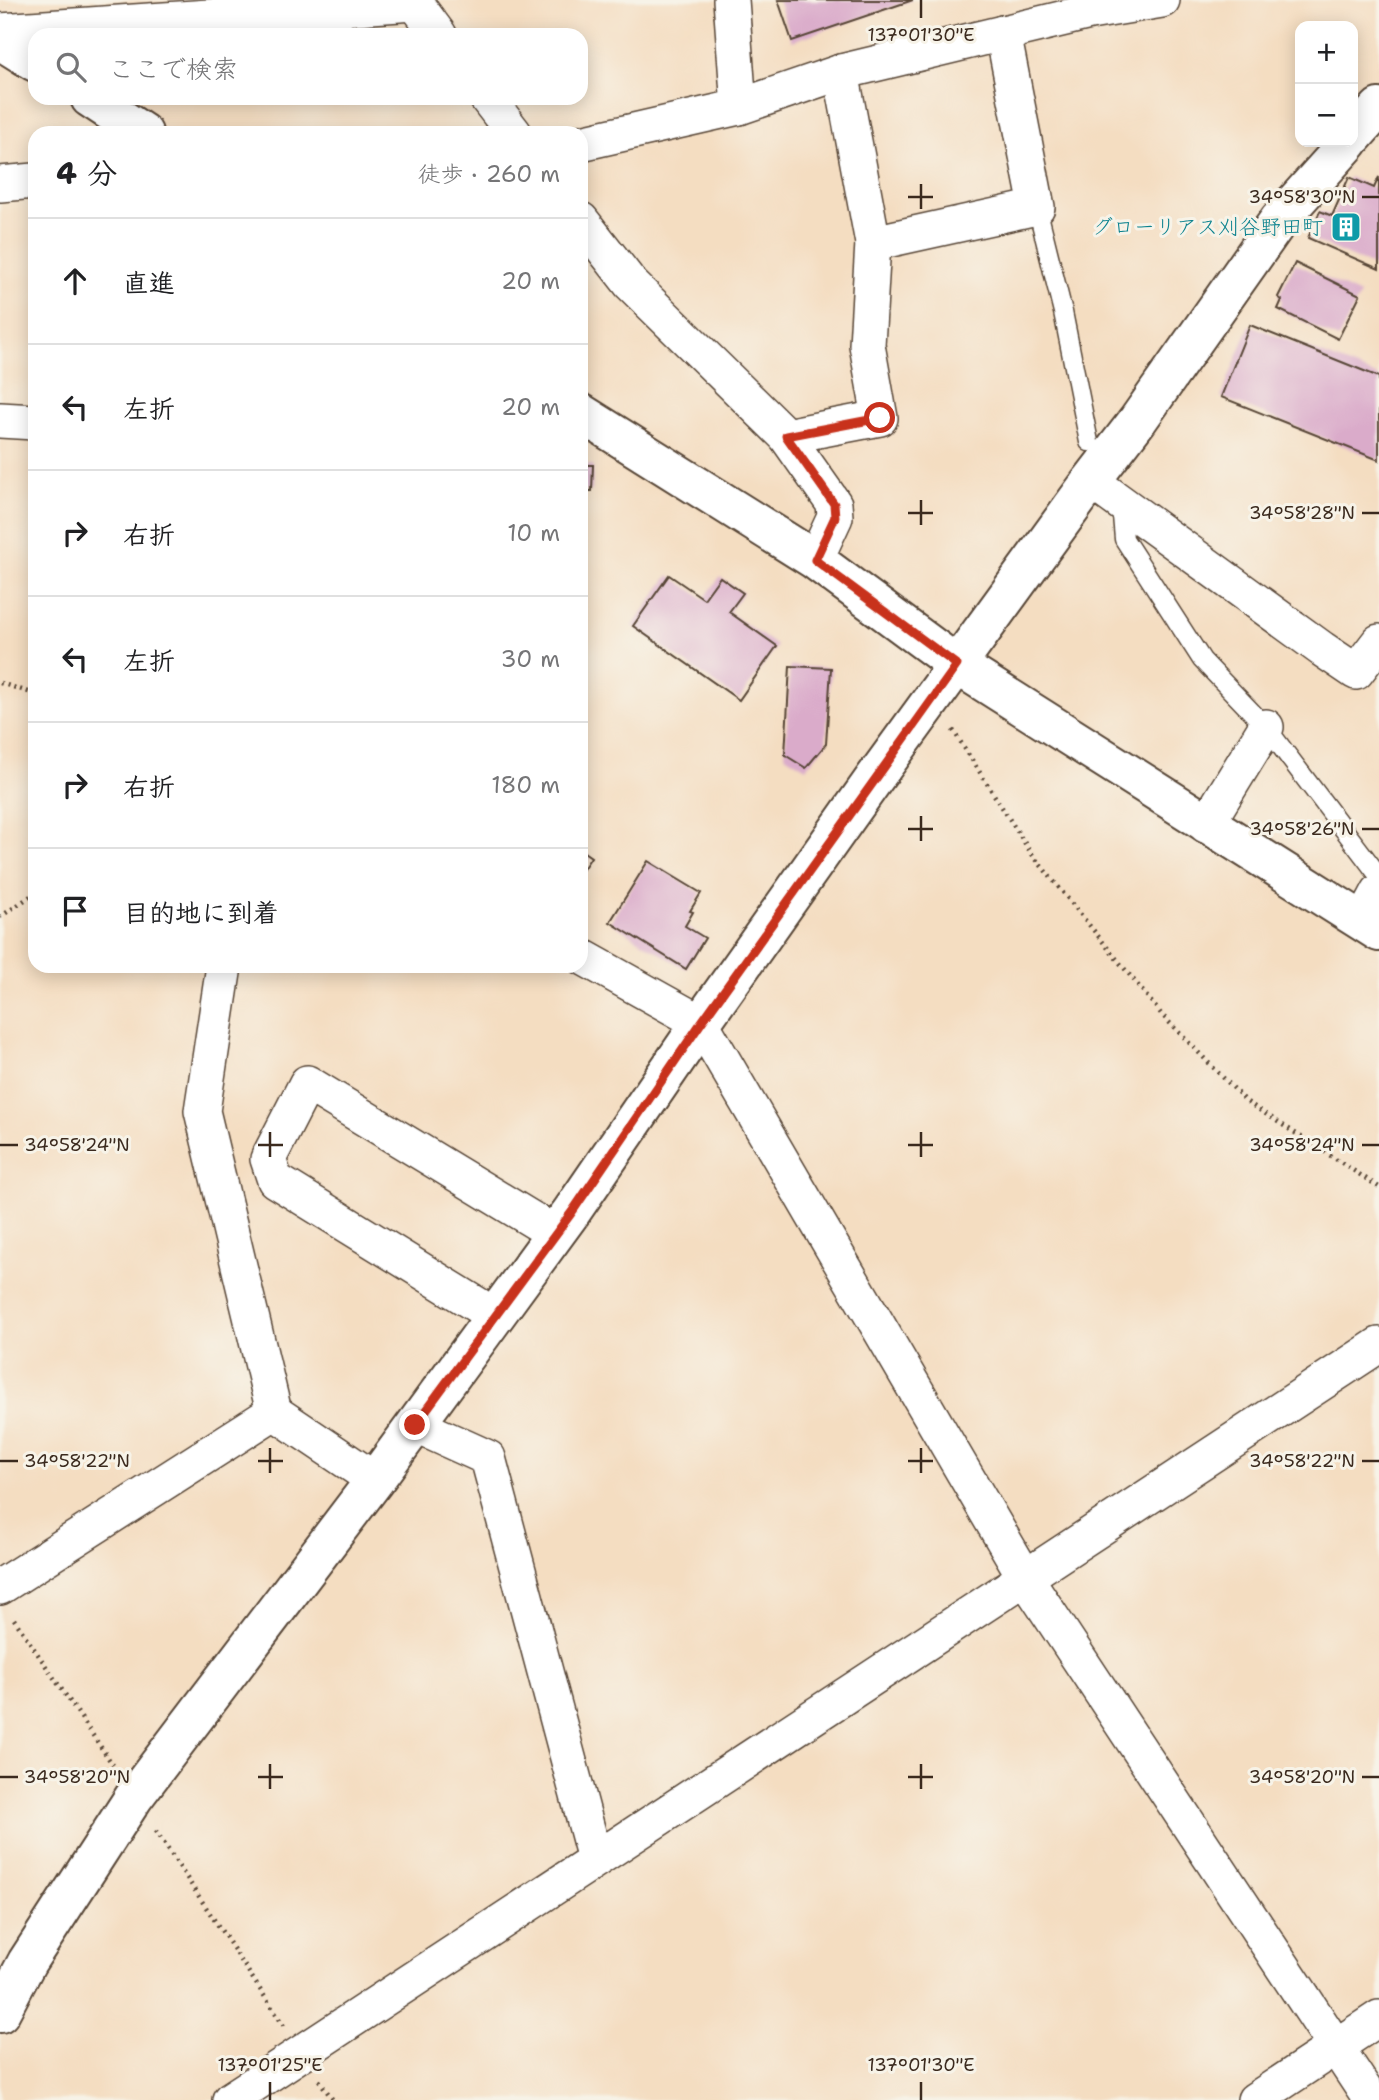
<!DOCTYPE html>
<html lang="ja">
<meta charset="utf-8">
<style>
:root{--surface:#fff;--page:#f6f6f6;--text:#202124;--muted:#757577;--line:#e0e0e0}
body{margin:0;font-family:"Shantell Sans","Klee One",sans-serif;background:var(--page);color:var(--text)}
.controls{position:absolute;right:21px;top:21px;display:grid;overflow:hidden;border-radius:14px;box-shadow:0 4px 18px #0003}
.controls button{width:63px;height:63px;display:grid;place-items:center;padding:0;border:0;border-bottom:2px solid var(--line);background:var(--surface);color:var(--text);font:35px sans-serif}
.stop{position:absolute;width:21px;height:21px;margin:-16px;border:5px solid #c8321e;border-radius:50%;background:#fff}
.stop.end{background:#c8321e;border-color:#fff;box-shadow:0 2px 7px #0008}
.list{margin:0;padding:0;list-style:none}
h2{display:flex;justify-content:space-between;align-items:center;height:91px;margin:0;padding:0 28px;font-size:30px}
h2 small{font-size:23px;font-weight:400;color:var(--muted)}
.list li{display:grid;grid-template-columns:46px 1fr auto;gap:21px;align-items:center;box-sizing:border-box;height:126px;padding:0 28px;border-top:2px solid var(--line)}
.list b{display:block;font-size:26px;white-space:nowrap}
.list em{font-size:23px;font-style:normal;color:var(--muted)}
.icon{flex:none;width:38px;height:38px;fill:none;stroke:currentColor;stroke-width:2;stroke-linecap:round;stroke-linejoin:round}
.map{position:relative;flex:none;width:1379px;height:2100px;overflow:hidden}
.search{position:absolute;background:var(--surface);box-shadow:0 4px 18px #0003;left:28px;top:28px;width:560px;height:77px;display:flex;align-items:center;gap:18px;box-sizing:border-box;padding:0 24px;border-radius:21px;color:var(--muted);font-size:26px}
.panel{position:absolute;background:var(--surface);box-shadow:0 4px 18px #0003;left:28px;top:126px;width:560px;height:847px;border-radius:21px}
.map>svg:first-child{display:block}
</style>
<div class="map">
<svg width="1379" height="2100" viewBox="0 0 1379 2100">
<rect width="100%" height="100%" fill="#f7f3e8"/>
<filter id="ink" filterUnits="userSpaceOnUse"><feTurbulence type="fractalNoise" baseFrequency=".0143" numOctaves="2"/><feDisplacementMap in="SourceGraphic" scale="14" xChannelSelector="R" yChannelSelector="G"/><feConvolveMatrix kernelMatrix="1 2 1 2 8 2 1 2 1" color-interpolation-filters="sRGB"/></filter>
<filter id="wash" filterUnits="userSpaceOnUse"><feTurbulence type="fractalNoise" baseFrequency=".00686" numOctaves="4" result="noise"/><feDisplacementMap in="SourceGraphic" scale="28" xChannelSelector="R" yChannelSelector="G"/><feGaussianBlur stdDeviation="1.57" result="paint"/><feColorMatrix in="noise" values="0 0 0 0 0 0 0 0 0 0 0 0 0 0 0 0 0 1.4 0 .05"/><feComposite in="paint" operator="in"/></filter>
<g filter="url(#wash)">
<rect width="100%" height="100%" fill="#f4ddc1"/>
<g id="blocks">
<g fill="#daabca">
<path d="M778 0H913L792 41Z"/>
<path d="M1349 177 1374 188 1379 177V269L1308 238 1320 211 1332 216Z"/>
<path d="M1295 263 1360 295 1338 339 1278 309 1282 300 1278 297Z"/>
<path d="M1250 325 1379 377V460L1221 397Z"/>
<path d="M581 465H593L592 491H581Z"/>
<path d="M669 575 704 599 720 577 743 593 729 612 777 646 739 700 633 626Z"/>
<path d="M790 666 831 668 826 744 806 768 785 755Z"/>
<path d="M581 850 591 857 581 872Z"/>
<path d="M648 861 701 893 690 911 693 912 685 926 705 938 686 969 610 922Z"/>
</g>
</g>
</g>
<g filter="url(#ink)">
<use href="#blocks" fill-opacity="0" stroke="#574536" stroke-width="2"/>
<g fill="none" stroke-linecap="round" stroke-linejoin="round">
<g stroke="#574536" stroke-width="21">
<g id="lane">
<path d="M1037 207 1063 312 1089 442"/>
<path d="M1121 504 1124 539 1202 660 1266 727 1379 876"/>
</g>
</g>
<g stroke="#574536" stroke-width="38">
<g id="street">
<path d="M413 0 439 35"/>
<path d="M731 0 739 107"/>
<path d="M0 31 415 3"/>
<path d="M487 98 514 133"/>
<path d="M581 143 739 107 841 72 1090 12 1162 0"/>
<path d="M0 184 35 181"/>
<path d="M581 220 631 284 786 436 834 504 835 517 815 560"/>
<path d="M873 243 1037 207 1003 33"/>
<path d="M0 420 35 422"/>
<path d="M786 436 880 418 867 345 873 243 841 72"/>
<path d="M1091 481 1322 649 1356 672 1379 642"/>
<path d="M1206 825 1266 727"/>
<path d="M1363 922 1379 892"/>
<path d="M581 956 701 1023 1025 1577 1371 2100"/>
<path d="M224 966 202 1111 274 1412"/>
<path d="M495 1316 275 1180 268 1159 307 1083 556 1234"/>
<path d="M415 1425 488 1458 595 1859"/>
<path d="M0 1587 274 1412 375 1480"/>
<path d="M230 2100 1379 1345"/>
<path d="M1255 2100 1379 2018"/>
</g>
</g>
<g stroke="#574536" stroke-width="42">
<g id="secondary">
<path d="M0 40 35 62"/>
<path d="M90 98 143 133"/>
<path d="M1353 137 1379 108"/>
<path d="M581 413 815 560 957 665 1379 932"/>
<path d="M0 2013 27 1962 134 1797 375 1480 572 1211 701 1023 874 779 1091 481 1138 420 1279 220 1349 142"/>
</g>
</g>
<g stroke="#574536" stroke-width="4.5" stroke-dasharray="2 5" stroke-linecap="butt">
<path d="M0 683 35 694"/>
<path d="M953 730 1031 853 1162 1015 1247 1102 1379 1187"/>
<path d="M0 917 35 893"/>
<path d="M14 1619 113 1765"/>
<path d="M156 1831 284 2026"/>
<path d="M319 2080 333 2100"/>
</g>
<use href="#lane" stroke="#fff" stroke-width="18"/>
<use href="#street" stroke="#fff" stroke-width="35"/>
<use href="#secondary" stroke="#fff" stroke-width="38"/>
</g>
</g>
<g fill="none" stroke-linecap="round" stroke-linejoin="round" filter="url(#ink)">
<path stroke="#c8321e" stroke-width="9" d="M415 1425 572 1212 701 1023 957 665 815 560 835 517 834 504 786 436 880 418"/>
</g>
<path fill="none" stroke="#3b2a1e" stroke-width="2.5" d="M921 0V18M921 184V209M908 197H933M1362 197H1379M921 500V525M908 513H933M1362 513H1379M921 816V841M908 829H933M1362 829H1379M270 1132V1157M921 1132V1157M0 1145H18M258 1145H283M908 1145H933M1362 1145H1379M270 1448V1473M921 1448V1473M0 1461H18M258 1461H283M908 1461H933M1362 1461H1379M270 1764V1789M921 1764V1789M0 1777H18M258 1777H283M908 1777H933M1362 1777H1379M270 2082V2100M921 2082V2100"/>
<defs>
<g id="building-square" transform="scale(1.575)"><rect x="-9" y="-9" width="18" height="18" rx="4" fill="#0f9aa8" stroke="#f7f3e8"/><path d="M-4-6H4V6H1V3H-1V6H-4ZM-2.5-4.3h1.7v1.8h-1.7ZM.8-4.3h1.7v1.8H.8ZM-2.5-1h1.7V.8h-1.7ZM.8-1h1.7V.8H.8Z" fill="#fff"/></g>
</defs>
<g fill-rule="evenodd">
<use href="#building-square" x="1346" y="227"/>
</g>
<g text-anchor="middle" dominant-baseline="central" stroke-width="6" stroke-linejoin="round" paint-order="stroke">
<g font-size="21" fill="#0d838f" stroke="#f7f3e8" text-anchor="end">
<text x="1323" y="227">グローリアス刈谷野田町</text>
</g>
</g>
<g font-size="18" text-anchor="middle" fill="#3b2a1e" stroke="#f7f3e8" stroke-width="6" stroke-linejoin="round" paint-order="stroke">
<text x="921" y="41">137°01'30"E</text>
<text x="1302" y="203">34°58'30"N</text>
<text x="1302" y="519">34°58'28"N</text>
<text x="1302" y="835">34°58'26"N</text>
<text x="77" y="1151">34°58'24"N</text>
<text x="1302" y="1151">34°58'24"N</text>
<text x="77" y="1467">34°58'22"N</text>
<text x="1302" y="1467">34°58'22"N</text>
<text x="77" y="1783">34°58'20"N</text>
<text x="1302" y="1783">34°58'20"N</text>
<text x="270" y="2071">137°01'25"E</text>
<text x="921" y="2071">137°01'30"E</text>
</g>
</svg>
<div class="controls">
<button>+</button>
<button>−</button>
</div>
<div class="stop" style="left:880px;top:418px"></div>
<div class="stop end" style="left:415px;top:1425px"></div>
<div class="search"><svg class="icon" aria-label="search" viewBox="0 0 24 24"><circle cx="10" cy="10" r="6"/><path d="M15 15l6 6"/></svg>ここで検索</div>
<section class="panel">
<h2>4 分<small>徒歩 · 260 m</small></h2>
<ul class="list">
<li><svg class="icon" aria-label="ahead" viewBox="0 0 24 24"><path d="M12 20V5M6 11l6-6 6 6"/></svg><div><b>直進</b></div><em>20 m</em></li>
<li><svg class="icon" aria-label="left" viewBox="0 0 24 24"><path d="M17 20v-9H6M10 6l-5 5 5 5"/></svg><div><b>左折</b></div><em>20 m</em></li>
<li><svg class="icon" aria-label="right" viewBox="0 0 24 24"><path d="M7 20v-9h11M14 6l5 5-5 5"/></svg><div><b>右折</b></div><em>10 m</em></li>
<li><svg class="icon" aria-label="left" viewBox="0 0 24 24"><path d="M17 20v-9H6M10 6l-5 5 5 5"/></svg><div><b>左折</b></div><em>30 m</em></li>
<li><svg class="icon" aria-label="right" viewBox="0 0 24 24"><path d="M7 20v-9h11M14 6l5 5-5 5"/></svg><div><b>右折</b></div><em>180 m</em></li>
<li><svg class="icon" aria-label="arrive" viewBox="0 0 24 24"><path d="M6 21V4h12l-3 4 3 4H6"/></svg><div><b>目的地に到着</b></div></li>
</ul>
</section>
</div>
